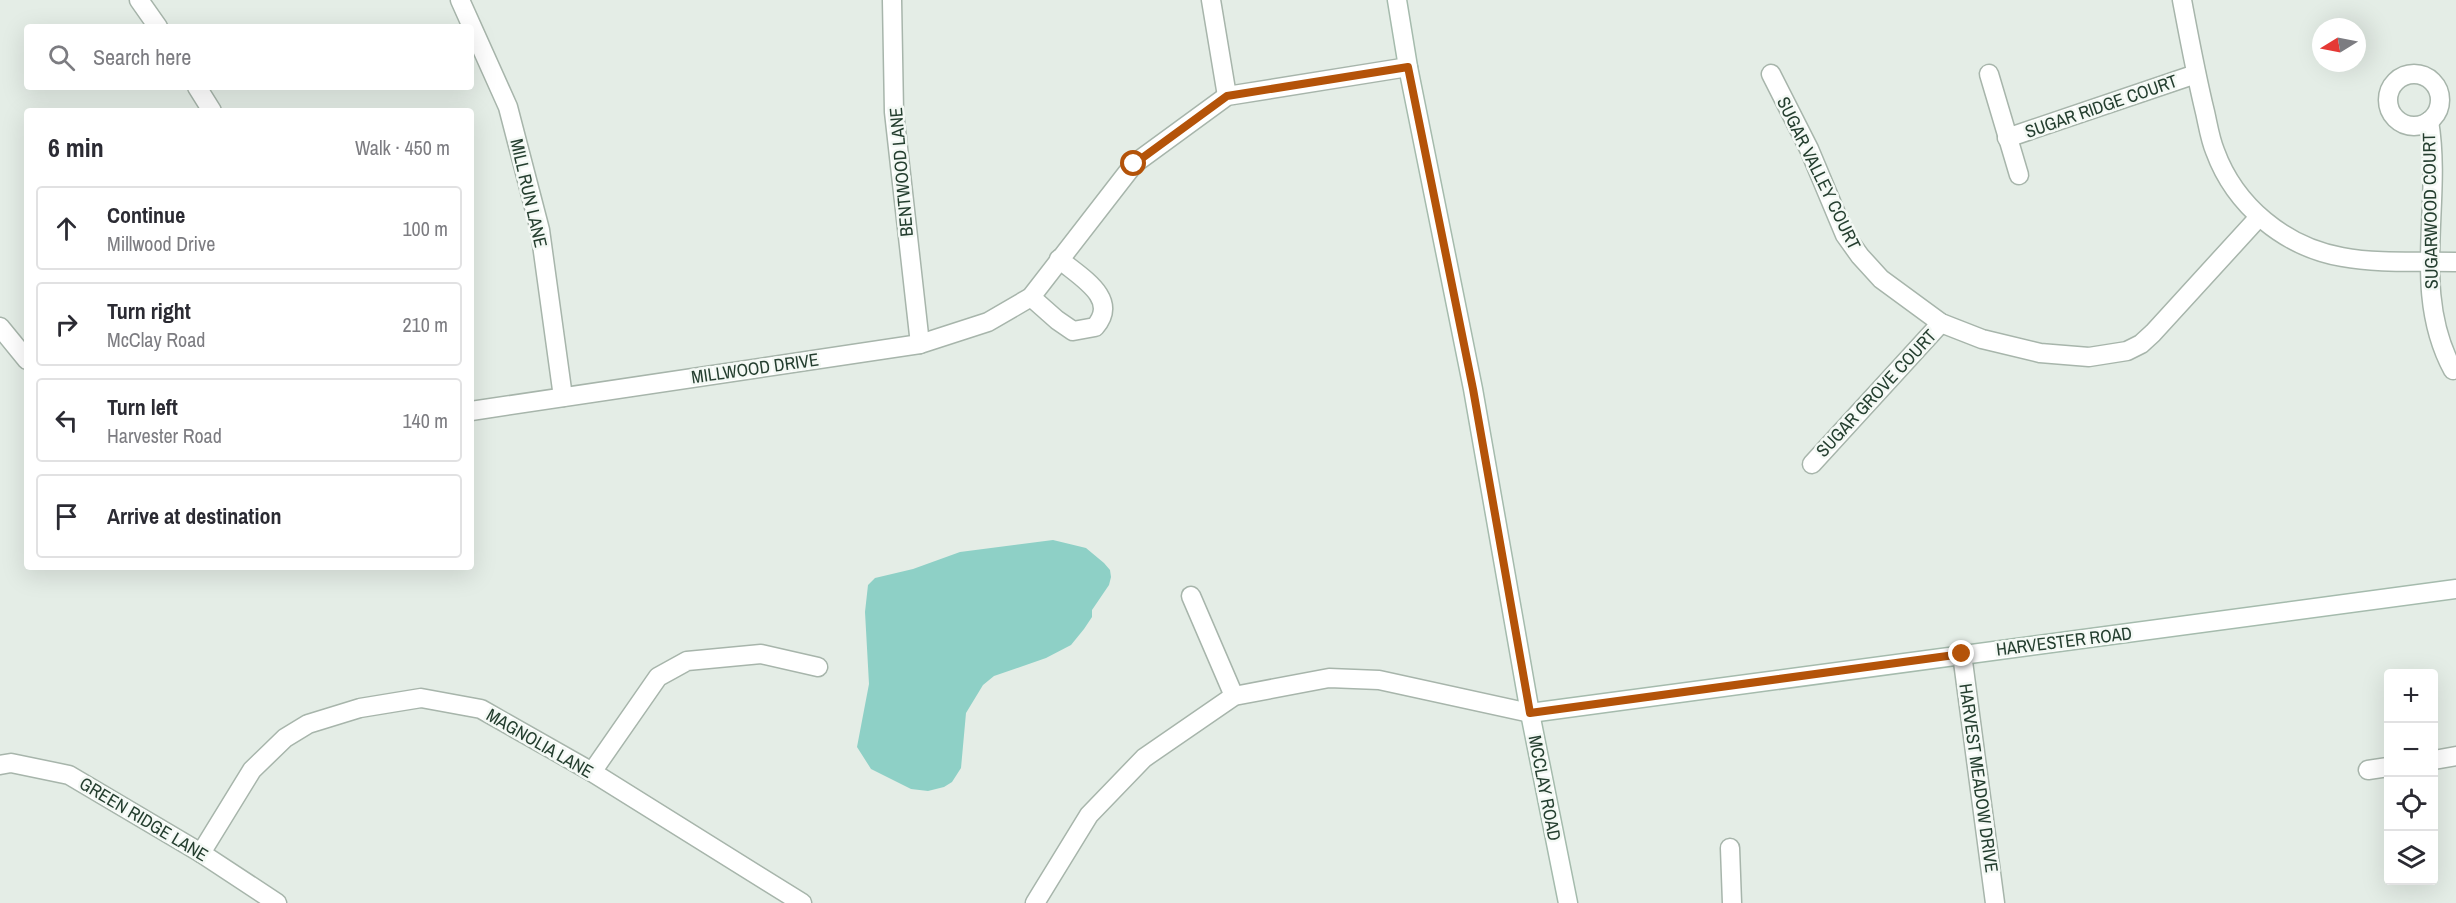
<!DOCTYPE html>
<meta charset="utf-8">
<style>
:root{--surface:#fff;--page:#f7f7f7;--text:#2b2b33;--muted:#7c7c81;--line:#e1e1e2}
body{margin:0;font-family:"Archivo Narrow",sans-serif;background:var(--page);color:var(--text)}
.controls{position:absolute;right:18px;bottom:18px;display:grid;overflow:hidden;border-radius:6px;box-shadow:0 6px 24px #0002}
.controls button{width:54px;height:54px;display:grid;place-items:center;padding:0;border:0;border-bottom:2px solid var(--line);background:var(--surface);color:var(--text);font:30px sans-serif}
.compass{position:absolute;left:2312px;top:18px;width:54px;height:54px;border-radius:50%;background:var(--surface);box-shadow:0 6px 24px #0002;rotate:260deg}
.stop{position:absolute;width:18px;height:18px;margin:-14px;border:4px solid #b45309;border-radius:50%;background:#fff}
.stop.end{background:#b45309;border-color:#fff;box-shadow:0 2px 6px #0008}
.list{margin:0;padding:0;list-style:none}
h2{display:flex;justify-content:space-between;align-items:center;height:78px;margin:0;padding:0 24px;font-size:26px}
h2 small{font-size:20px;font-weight:400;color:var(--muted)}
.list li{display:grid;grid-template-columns:39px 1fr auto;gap:18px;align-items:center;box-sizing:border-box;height:84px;margin:0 12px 12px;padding:0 12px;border:2px solid var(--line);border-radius:6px}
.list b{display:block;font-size:22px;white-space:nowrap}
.list p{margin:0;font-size:20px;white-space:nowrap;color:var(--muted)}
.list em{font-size:20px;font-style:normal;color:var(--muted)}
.icon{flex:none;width:33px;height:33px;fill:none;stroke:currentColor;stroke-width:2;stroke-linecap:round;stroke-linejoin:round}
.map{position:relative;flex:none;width:2456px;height:903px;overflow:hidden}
.search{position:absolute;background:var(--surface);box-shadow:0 6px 24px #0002;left:24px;top:24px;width:450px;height:66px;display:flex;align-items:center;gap:15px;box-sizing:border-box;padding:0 21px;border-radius:6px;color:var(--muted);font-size:22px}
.panel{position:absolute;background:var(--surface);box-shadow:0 6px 24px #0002;left:24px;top:108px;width:450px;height:462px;border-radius:6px}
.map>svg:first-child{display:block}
</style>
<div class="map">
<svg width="2456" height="903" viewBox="0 0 2456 903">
<rect width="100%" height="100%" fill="#e4ede6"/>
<path fill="#8ed0c6" d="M1053 540 1086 548 1104 563 1110 570 1111 577 1109 585 1092 610V617L1084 629 1071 645 1046 658 994 676 983 685 966 713 961 768 952 782 944 787 928 791 911 789 871 769 857 747 869 684 865 612 868 585 875 578 913 569 960 552Z"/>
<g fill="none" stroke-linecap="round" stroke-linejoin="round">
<g stroke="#a7b5ab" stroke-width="21">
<g id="street">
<path d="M139 0 158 27"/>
<path d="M460 0 508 107 540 230 563 397"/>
<path d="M892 0 894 112 920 344"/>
<path d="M1211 0 1227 96"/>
<path d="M2182 0C2189 37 2196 75 2205 112 2208 125 2210 139 2215 151 2235 206 2285 247 2342 257 2379 264 2418 261 2456 262"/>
<circle cx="2414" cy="100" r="26"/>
<path d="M1771 74 1809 149 1845 235 1860 256 1881 279 1941 323 1982 339 2040 353 2089 357 2127 351 2141 344 2153 333 2259 217"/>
<path d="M1989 74 2019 175"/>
<path d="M197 87 212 111"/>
<path d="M2429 121C2443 204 2410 291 2453 370"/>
<path d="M2007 138 2196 74"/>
<path d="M1031 297 1057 320 1073 331 1095 327C1120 298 1080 277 1059 259"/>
<path d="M0 327 27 360"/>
<path d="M471 411 920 344 988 322 1031 297 1134 164 1227 96 1408 67"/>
<path d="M1812 464 1941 323"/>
<path d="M1191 596 1234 696"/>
<path d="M1962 654 1995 903"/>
<path d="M2434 760 2456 756"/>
<path d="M0 765 11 763 69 775 201 853 277 903"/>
<path d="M2368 770 2388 767"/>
<path d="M592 772 658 677 687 661 761 654 818 667"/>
<path d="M1730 848 1732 903"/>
<path d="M201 853 252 770 285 738 308 724 360 708 421 698 481 709 592 772 802 903"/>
<path d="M1035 903 1089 815 1144 758 1234 696 1329 678 1379 680 1530 713"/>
</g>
</g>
<g stroke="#a5bbad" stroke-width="21">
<g id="secondary">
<path d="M1397 0 1408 67 1473 389 1530 713 1568 903"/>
<path d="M1530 713 2456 589"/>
</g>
</g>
<use href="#street" stroke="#fff" stroke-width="18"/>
<use href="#secondary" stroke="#fff" stroke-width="18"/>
</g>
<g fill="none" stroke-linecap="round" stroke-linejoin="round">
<path stroke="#b45309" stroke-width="8" d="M1134 164 1227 96 1408 67 1473 389 1530 713 1962 654"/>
</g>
<g text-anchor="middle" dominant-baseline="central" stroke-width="5" stroke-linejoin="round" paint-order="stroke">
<g font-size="18" fill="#243e2f" stroke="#f4f9f5">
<text transform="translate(2101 106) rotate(-19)">SUGAR RIDGE COURT</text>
<text transform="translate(901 172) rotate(-95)">BENTWOOD LANE</text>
<text transform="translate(1819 173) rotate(64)">SUGAR VALLEY COURT</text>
<text transform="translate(529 193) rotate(77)">MILL RUN LANE</text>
<text transform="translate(2430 211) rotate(-91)">SUGARWOOD COURT</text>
<text transform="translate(755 368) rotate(-8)">MILLWOOD DRIVE</text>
<text transform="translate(1876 393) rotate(-47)">SUGAR GROVE COURT</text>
<text transform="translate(2064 641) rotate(-7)">HARVESTER ROAD</text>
<text transform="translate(540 743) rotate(30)">MAGNOLIA LANE</text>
<text transform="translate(1979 778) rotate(82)">HARVEST MEADOW DRIVE</text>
<text transform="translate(1545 788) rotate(79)">MCCLAY ROAD</text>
<text transform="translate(144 819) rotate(31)">GREEN RIDGE LANE</text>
</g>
</g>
</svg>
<div class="controls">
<button>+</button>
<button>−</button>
<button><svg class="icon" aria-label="locate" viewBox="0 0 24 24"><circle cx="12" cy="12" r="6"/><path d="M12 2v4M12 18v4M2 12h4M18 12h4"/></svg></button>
<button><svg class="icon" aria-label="layers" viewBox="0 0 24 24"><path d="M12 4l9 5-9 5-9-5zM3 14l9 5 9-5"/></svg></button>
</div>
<svg class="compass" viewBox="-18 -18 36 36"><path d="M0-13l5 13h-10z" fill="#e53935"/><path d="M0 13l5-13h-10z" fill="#7c7c81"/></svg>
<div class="stop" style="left:1134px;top:164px"></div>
<div class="stop end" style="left:1962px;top:654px"></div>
<div class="search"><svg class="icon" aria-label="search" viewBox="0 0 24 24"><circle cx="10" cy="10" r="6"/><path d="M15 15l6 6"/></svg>Search here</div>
<section class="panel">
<h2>6 min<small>Walk · 450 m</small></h2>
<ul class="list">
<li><svg class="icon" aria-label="ahead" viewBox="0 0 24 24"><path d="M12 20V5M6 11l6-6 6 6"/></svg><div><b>Continue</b><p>Millwood Drive</p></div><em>100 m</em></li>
<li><svg class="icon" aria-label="right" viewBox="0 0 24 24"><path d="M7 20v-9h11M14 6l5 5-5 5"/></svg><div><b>Turn right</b><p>McClay Road</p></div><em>210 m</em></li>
<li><svg class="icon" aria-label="left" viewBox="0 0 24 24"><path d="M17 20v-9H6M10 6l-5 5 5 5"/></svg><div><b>Turn left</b><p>Harvester Road</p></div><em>140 m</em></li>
<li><svg class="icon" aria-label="arrive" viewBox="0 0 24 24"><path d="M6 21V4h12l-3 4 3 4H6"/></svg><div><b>Arrive at destination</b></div></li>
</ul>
</section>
</div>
